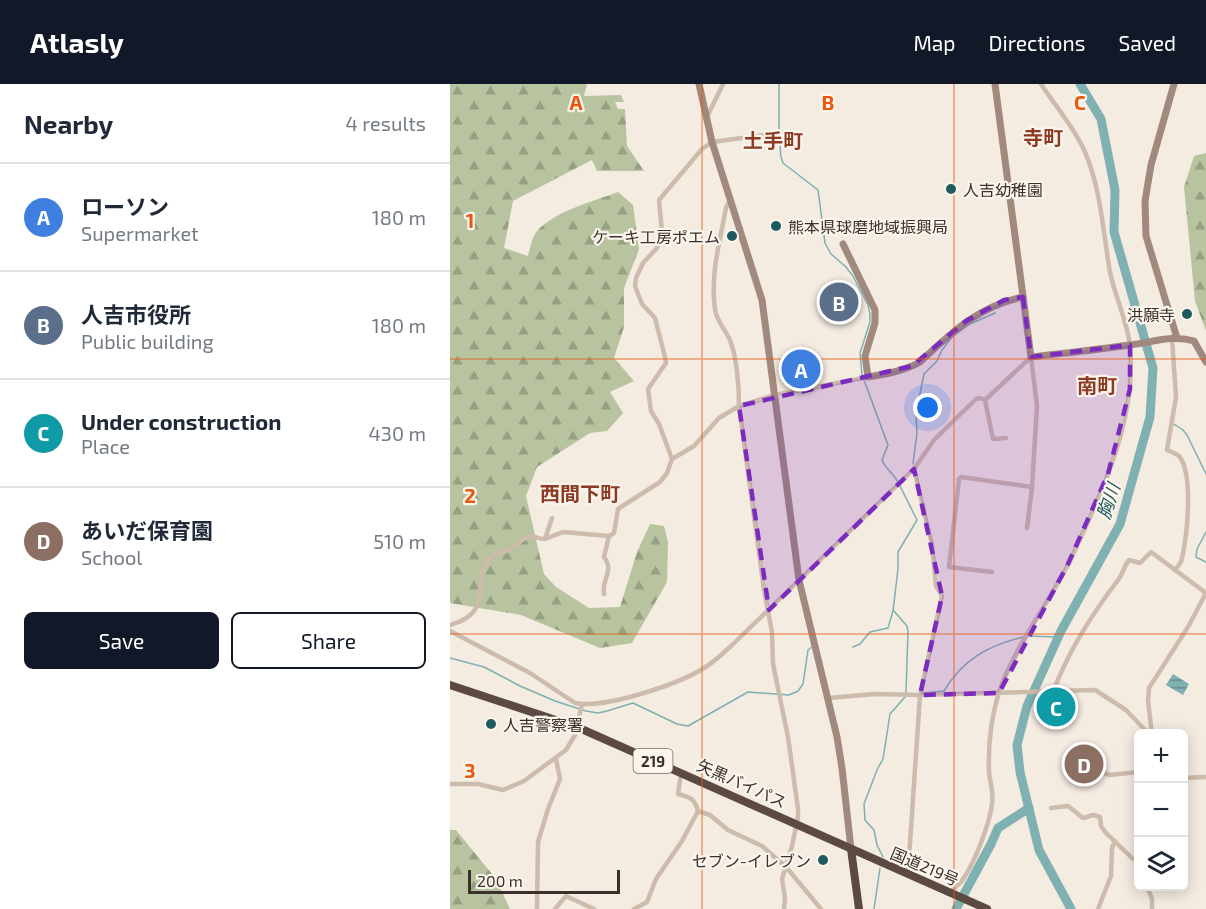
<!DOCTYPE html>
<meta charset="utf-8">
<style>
:root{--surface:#fff;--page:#f2f2f3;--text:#1f2937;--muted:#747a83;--line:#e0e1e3;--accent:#111827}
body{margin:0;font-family:"Exo 2","Noto Sans JP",sans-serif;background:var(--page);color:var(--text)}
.controls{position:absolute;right:18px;bottom:18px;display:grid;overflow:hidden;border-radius:9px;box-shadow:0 3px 15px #0003}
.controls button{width:54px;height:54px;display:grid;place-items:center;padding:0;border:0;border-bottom:2px solid var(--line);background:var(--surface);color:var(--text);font:30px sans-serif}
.scale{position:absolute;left:18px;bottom:15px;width:152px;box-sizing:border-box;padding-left:6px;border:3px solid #3b302b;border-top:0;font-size:16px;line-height:21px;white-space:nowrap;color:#3b302b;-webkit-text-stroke:4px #fbf5ee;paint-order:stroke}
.you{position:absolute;left:478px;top:324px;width:21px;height:21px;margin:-15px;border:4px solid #fff;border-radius:50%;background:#1a73e8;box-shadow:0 0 0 9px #1a73e833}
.badge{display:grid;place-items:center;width:39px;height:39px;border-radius:50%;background:var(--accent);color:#fff;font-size:20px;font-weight:700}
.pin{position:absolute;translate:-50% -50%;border:3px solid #fff;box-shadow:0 2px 6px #0006}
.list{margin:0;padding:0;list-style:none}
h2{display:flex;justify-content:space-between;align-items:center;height:78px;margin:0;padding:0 24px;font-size:26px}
h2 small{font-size:20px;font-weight:400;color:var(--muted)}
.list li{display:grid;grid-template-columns:39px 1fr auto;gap:18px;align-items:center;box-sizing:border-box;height:108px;padding:0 24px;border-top:2px solid var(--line)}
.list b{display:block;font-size:22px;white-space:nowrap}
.list p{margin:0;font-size:20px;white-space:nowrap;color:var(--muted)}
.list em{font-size:20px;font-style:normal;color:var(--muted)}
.actions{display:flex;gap:12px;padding:18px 24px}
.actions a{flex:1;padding:14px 0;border:2px solid var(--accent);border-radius:9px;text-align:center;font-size:21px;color:var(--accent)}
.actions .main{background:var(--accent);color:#fff}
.icon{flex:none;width:33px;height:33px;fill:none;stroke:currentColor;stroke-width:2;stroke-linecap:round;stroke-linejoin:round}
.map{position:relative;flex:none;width:756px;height:825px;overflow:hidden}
header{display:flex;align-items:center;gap:36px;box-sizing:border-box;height:84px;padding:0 30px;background:var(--accent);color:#fff}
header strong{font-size:28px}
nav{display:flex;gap:33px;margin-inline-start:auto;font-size:21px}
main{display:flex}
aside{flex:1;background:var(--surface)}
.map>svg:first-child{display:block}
</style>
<header>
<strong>Atlasly</strong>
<nav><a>Map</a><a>Directions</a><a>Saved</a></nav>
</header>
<main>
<aside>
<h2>Nearby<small>4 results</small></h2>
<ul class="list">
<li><span class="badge" style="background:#3f7fe0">A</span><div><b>ローソン</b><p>Supermarket</p></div><em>180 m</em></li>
<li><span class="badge" style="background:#5c6f8a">B</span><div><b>人吉市役所</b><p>Public building</p></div><em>180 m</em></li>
<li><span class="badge" style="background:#0f9aa8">C</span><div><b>Under construction</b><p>Place</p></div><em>430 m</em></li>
<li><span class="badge" style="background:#8d6e63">D</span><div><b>あいだ保育園</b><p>School</p></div><em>510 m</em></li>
</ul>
<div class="actions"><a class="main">Save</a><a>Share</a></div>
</aside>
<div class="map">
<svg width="756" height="825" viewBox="0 0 756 825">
<defs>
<pattern id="forest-firs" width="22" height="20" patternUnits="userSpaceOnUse" patternTransform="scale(1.5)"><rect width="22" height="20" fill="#b8c4a0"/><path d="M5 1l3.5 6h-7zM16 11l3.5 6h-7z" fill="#97a083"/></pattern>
<pattern id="water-rules" width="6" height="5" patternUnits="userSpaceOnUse" patternTransform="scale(1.5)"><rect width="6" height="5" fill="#7fb0b2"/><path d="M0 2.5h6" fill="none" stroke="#699091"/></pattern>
</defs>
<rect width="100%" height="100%" fill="#f4ebe1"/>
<g fill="url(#forest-firs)">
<path d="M0 0H137L134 12 171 11 174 18H165L168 25H175L177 62 194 87H147L142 76 63 117 54 164 78 172C80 165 82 152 88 146 106 127 144 117 168 108L183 121 189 165 174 204V243L164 274 184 297 160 308 173 329 157 347 140 349 87 383 76 412 94 490 106 503 139 524 170 523 187 468 200 440 214 442 218 458 217 498 182 559 150 564 71 531 0 519Z"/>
<path d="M756 69V247L745 217 734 103 744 72Z"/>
<path d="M0 746H6L46 795 60 825H0Z"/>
</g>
<path fill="url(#water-rules)" d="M723 590 739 600 733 611 716 601Z"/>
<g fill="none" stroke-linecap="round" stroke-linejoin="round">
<g stroke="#7fb0b2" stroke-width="1.5">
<path d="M329 47V0"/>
<path d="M329 50 331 73 333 79 368 106 375 159 381 170 396 183 403 192 418 221 420 230V238L410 269 412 291"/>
<path d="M414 296 438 361 432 376C435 384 443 389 448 398"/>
<path d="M724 340 733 346 737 351 756 390"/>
<path d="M463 380 467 349 466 329 474 290 487 277 492 266 502 253 520 240 545 229"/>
<path d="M756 448 747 465 746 473 756 478"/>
<path d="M443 526 457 542 458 547 456 609"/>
<path d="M578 552 608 553"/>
<path d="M403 563 410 560 420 548 438 544 443 527 448 485V468L467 436 450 402"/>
<path d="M0 574 34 583 70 602 105 617 136 627 148 629 157 627 183 619 227 640 238 642 298 608 339 611 348 607 353 600 358 566 362 563"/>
<path d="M472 609 494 607C513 575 538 562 573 553"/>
<path d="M433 773 427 761 424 746 415 736 414 720 427 686 433 675 440 630 455 613"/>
<path d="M424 825 430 784"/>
</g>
<g stroke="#7fb0b2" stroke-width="9">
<path d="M506 825 541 760 548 744 579 724"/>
<path d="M621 825 589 766 570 688 567 661 577 622 611 547 670 440 700 333 703 284 664 148 665 106 651 35 630 0"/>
</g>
<g stroke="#cdbbac" stroke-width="4.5">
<path d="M257 33 273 0"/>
<path d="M280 116 276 124C270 157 260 191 265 225 266 236 274 244 279 254 287 271 289 303 289 322L314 506 322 548 323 580 338 653 348 725V733L342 762 332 795 335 814 334 825"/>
<path d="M722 254 726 313 717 366C721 368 726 369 729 372 744 390 737 452 732 474 732 478 728 482 725 486"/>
<path d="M535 316 581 273"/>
<path d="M222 375 209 340 201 327 198 305 216 279 215 273 205 234 192 220 185 202 186 194 193 179 207 164 212 148 209 116 252 65 262 58 336 48"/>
<path d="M577 444 582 403"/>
<path d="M95 455 113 448 159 452"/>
<path d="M542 488 499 483 509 395 511 393 582 403 587 322 581 273"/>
<path d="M154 510C151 494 165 488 154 473L159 452 164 449 168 425 210 398 217 389 222 375 244 362 269 334 289 322 325 311 418 293"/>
<path d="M0 541C47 528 19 497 40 474 46 468 55 469 61 465 68 461 73 452 81 452 86 453 90 455 95 455L102 434"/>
<path d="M0 547 80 589 125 619C155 625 229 600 254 584 264 578 272 570 280 563L464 385 484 356 526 315 530 314 535 316 543 355 556 354"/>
<path d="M603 608C618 568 642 530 668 496 673 490 674 482 679 476L690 479 701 468 756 509 738 543 699 604 698 617 702 650"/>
<path d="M379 614 424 610 470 611 645 606 676 626 699 650"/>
<path d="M643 686 660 691 688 688"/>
<path d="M734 694 756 693"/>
<path d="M0 700H28L53 706 74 697 116 666 125 651 132 620"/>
<path d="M601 724 618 722 633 734 643 731 650 733 651 742 656 749 683 775H688"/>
<path d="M248 727 260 731 278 746 312 762 336 783 371 825"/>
<path d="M458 789 470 611 492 512 486 502 482 461 464 385"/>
<path d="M697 802 702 815V825"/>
<path d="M500 809C504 804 510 800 513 795 524 780 540 739 542 720 544 710 540 699 539 688 538 662 541 634 549 608 565 561 598 521 620 477 651 410 687 337 680 262 677 236 665 213 660 188 653 148 651 105 635 68 624 43 606 23 591 0"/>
<path d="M87 825 88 758 98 725 110 695 106 675"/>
<path d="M105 825 116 812 144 825"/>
<path d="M184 825 197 818 206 795 232 757 248 727C245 715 240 713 228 710L231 689"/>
<path d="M648 825 661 792 662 764 665 757"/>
</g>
<g stroke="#a18a7d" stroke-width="7">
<path d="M249 0 262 58 312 216 349 496 387 653 392 684 401 765"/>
<path d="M545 0 581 273C614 269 646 266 679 261 701 259 722 250 744 257L756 278"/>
<path d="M724 0 701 81 695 117 696 152 727 254"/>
<path d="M393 160 425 226V239L415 272 418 293C436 290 454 287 470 278 501 249 530 221 573 213"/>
</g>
<g stroke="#5c4a42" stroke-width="8">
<path d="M0 601 127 643 537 825"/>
<path d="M401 765 409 825"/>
</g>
</g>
<path fill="#7b2cbf" fill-opacity="0.2" stroke="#7b2cbf" stroke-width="4.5" stroke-dasharray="12 8" stroke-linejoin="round" d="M573 213 581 273 680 261V305L658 390 618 480 549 609 470 611 492 512 464 385 319 526 289 322 462 282 516 237 554 216Z"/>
<path fill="none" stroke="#e8590c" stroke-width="1.5" stroke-opacity="0.55" d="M252 0V825M504 0V825M0 275H756M0 550H756"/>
<g fill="#1f5a5e" stroke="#fbf5ee" stroke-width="2">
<circle cx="501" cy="105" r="6"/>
<circle cx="326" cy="142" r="6"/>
<circle cx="282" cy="152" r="6"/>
<circle cx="737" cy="230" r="6"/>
<circle cx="41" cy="640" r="6"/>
<circle cx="373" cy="776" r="6"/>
</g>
<g text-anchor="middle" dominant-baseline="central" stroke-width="4.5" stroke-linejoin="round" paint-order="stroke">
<rect fill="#fbf5ee" stroke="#756b66" stroke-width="1.5" x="183.5" y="665" width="39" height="24" rx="4.5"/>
<g font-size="15" font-weight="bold" fill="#3b302b">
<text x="203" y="677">219</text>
</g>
<g font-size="16" fill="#3b302b" stroke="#fbf5ee" text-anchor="start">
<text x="513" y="105">人吉幼稚園</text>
<text x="338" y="142">熊本県球磨地域振興局</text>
<text x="270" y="152" text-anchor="end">ケーキ工房ポエム</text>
<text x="725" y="230" text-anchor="end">洪願寺</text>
<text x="53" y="640">人吉警察署</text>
<text x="361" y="776" text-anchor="end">セブン-イレブン</text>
</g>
<g font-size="16" fill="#3b302b" stroke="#fbf5ee">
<text transform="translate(292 699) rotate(24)">矢黒バイパス</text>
<text transform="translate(475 782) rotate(23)">国道219号</text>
</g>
<g font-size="18" font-style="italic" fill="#1f5a5e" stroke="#fbf5ee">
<text transform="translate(658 417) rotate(-72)">胸川</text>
</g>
<g font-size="20" font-weight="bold" fill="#8c3b22" stroke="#fbf5ee">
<text x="593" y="53">寺町</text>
<text x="323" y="56">土手町</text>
<text x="647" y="301">南町</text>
<text x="130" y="409">西間下町</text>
</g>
</g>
<g font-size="20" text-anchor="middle" font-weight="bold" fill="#e8590c" stroke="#fbf5ee" stroke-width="4.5" stroke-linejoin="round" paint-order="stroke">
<text x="126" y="26">A</text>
<text x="378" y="26">B</text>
<text x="630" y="26">C</text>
<text x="20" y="144">1</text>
<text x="20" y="419">2</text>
<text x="20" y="694">3</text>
</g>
</svg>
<div class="controls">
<button>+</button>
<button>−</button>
<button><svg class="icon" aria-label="layers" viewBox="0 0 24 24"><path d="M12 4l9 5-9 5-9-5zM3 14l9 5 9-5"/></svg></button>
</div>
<div class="scale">200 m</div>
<div class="you"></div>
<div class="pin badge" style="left:351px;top:285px;background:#3f7fe0">A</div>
<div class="pin badge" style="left:389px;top:218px;background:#5c6f8a">B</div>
<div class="pin badge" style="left:606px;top:623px;background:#0f9aa8">C</div>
<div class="pin badge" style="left:634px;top:680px;background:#8d6e63">D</div>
</div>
</main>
